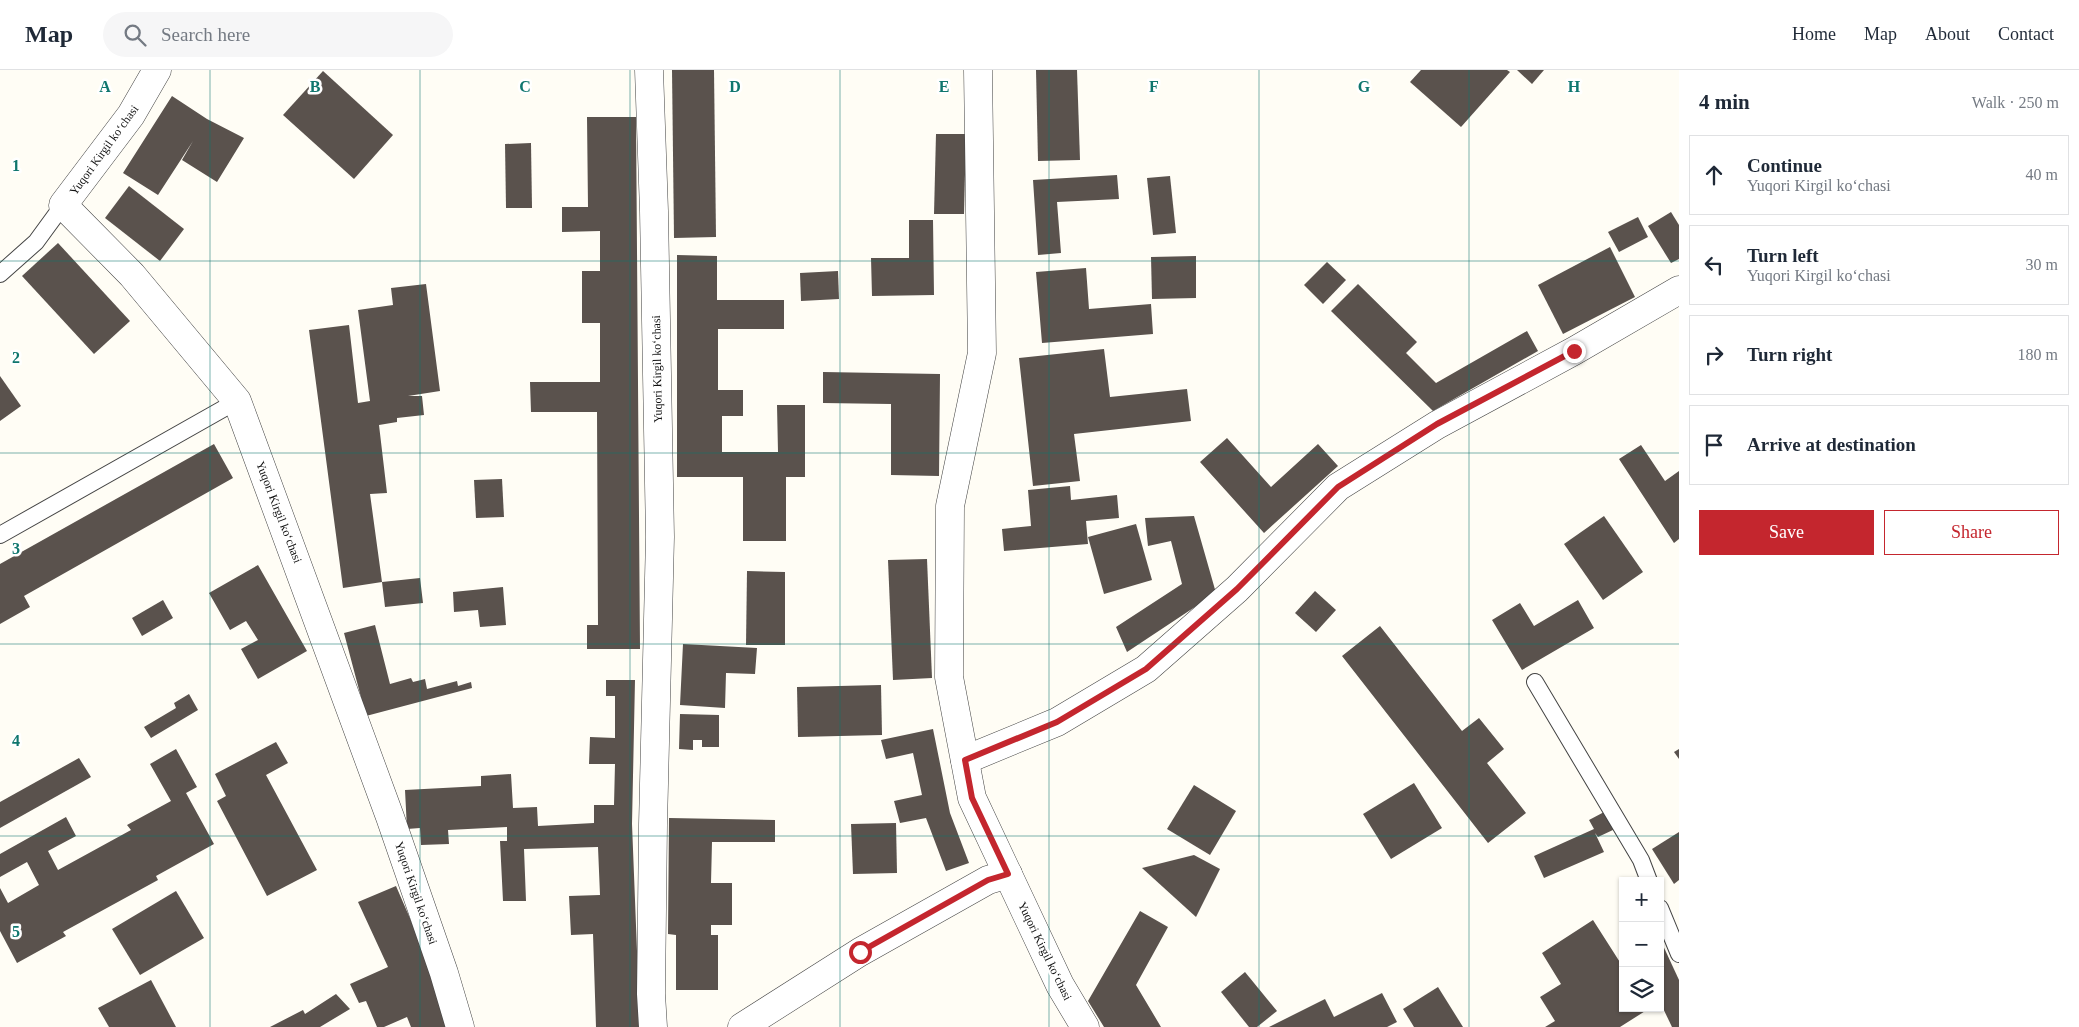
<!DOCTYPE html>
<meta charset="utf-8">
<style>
:root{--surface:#fff;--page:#f6f6f7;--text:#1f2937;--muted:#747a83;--line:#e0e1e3;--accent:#c4262e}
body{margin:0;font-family:Georgia,serif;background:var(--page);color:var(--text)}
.controls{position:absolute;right:15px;bottom:15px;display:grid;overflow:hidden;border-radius:0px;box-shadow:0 1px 4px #0004}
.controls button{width:45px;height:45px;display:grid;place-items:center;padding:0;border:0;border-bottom:1px solid var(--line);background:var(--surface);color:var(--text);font:25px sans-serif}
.stop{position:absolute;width:15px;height:15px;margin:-11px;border:4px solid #c4262e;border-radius:50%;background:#fff}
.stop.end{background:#c4262e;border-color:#fff;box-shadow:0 1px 5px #0008}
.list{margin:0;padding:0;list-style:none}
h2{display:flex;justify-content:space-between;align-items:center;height:65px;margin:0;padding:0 20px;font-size:21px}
h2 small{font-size:16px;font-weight:400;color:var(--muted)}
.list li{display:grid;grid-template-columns:32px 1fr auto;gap:15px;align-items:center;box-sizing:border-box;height:80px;margin:0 10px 10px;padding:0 10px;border:1px solid var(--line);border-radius:0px}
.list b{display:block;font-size:19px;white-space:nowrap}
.list p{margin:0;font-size:16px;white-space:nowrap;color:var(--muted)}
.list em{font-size:16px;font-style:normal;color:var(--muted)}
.actions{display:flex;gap:10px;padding:15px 20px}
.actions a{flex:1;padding:11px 0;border:1px solid var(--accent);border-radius:0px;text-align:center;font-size:18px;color:var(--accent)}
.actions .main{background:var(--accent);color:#fff}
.icon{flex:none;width:28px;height:28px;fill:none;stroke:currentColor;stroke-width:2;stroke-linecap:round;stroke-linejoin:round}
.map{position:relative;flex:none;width:1679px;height:957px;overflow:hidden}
header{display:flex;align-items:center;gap:30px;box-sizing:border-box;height:70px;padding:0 25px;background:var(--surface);border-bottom:1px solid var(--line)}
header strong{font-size:24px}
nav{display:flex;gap:28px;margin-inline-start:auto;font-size:18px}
.search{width:350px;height:45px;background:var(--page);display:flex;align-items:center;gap:12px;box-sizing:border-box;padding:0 18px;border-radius:28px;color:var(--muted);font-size:19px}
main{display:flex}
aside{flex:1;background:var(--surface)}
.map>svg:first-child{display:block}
</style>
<header>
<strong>Map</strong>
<div class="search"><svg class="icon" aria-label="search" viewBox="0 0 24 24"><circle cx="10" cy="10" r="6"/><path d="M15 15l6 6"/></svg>Search here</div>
<nav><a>Home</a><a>Map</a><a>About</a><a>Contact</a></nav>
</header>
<main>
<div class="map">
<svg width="1679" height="957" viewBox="0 0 1679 957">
<rect width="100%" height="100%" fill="#fffdf5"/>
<g fill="#5a524d">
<path d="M672 0H714L716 167 674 168Z"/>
<path d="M1036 0H1077L1080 90 1038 91Z"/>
<path d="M1421 0H1507L1510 2 1461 57 1410 12Z"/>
<path d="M1517 0H1544L1532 14Z"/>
<path d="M323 1 393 65 354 109 283 45Z"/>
<path d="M172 26 207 49 244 68 217 112 182 90 193 71 158 125 123 103Z"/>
<path d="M587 47H636L640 579H587V555H598L597 342H531L530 312H600V253H582V201H600V161L562 162V137H588Z"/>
<path d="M936 64H966L964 144H934Z"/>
<path d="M531 73 532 138H506L505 74Z"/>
<path d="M1117 105 1119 129 1057 132 1061 183 1038 185 1033 110Z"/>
<path d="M1170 106 1176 163 1153 165 1147 108Z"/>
<path d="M129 116 184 159 160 191 105 148Z"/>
<path d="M1671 142 1679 155V189L1671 193 1648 156Z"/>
<path d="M1638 147 1648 167 1619 182 1608 162Z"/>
<path d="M909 150H933L934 225 872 226 871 188H909Z"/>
<path d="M58 173 130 251 94 284 22 206Z"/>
<path d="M1610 177 1635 227 1563 264 1538 215Z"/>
<path d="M677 185 717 186V230H784V259H718V320H743V346H722V382H778L777 335H805V407H786V471H743V407H677Z"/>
<path d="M1196 186V228L1152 229 1151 187Z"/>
<path d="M1327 192 1346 210 1323 234 1304 215Z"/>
<path d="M1086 198 1089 239 1151 234 1153 264 1042 273 1036 202Z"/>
<path d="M838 201 839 229 801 231 800 203Z"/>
<path d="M426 214 440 321 408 326H422L424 345 397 348V352L379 355 387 423 370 424 382 512 420 508 423 533 385 537 382 512 343 518 309 260 349 255 358 333 370 331 358 240 393 235 391 218Z"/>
<path d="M1358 214 1417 272 1406 283 1436 313 1527 261 1538 281 1433 341 1331 241Z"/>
<path d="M1104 279 1110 327 1187 319 1191 351 1074 364 1080 411 1033 416 1019 288Z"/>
<path d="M823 302 940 304 939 406 891 405V334L823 333Z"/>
<path d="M0 306 21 336 0 351Z"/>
<path d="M1227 368 1271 417 1318 374 1338 396 1264 463 1200 392Z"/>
<path d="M214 374 233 408 24 526 30 537 0 554V494Z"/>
<path d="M1641 375 1665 411 1679 401V469L1674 473 1619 389Z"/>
<path d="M502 409 504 447 476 448 474 410Z"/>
<path d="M1070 416 1071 430 1117 425 1119 448 1086 451 1088 474 1004 481 1002 459 1031 456 1028 420Z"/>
<path d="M1194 446 1216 523 1127 582 1116 557 1182 514 1171 471 1148 476 1145 448Z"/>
<path d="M1604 446 1643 502 1603 530 1564 474Z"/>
<path d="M1136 454 1152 510 1104 524 1088 467Z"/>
<path d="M927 489 932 608 893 610 888 490Z"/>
<path d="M258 495 307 581 258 609 241 579 258 570 246 551 230 560 209 523Z"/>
<path d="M747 501 785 502V575H746Z"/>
<path d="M503 517 506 555 480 557 478 540 454 542 453 522Z"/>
<path d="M1315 521 1336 540 1316 562 1295 543Z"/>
<path d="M163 530 173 548 142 566 132 548Z"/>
<path d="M1578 530 1594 558 1522 600 1492 550 1520 533 1534 556Z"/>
<path d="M375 555 390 614 411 608 413 612 425 609 427 619 457 611 458 616 471 612 472 618 366 646 344 563Z"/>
<path d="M1380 556 1462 661 1479 648 1504 679 1487 693 1526 743 1488 773 1342 586Z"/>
<path d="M683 574 757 578 755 604 726 603 725 638 680 635Z"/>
<path d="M606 610H635L632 754 640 957H596L593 864 571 865 569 826 600 825 598 777 524 779 526 831H503L500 771H507V757L448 760 449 774 421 775 420 758 407 759 405 720 481 716V706L511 704 513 738 537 737 538 756 594 753V735H614L615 694H589L590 667 615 668V626H606Z"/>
<path d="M881 615 882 665 798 667 797 617Z"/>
<path d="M189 624 198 640 151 668 144 657 176 638 174 633Z"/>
<path d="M680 644 719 645V677H702V670H693V680L679 679Z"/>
<path d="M933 659 950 743 969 793 946 801 926 748 900 753 894 731 922 725 913 683 886 689 881 670Z"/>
<path d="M276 672 288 693 266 705 317 800 267 826 217 731 226 726 215 704Z"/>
<path d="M176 679 197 717 186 723 214 774 156 806 158 810 63 862 66 866 17 893 0 861V818L8 833 39 815 27 792 0 807V784L66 747 76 766 48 781 58 800 131 760 127 755 171 731 150 694Z"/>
<path d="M1679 679V689L1674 682Z"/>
<path d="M79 688 91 707 0 758V732Z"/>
<path d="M1414 713 1442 758 1391 789 1363 744Z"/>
<path d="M1194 715 1236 741 1210 785 1167 759Z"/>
<path d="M1606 741 1615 759 1598 767 1595 763 1604 782 1544 808 1534 786 1594 759 1589 750Z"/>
<path d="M669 748 775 750V772H712L711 813H732V855H711V865H718V920H676V865L668 864Z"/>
<path d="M896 753 897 803 853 804 851 754Z"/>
<path d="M1679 762V810L1674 814 1652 779Z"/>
<path d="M1194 785 1220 799 1196 847 1142 798Z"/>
<path d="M396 816 451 943 452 957H411L407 947 384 957H377L366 931 359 933 350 914 388 897 358 832Z"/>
<path d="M176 821 204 868 140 905 112 859Z"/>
<path d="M1140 841 1168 857 1136 915 1161 957H1104L1088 931Z"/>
<path d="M1593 850 1623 897V938H1650L1620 957H1545L1555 951 1540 927 1561 914 1542 883Z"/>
<path d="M1660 869 1679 910V957H1672L1660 932Z"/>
<path d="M1245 902 1277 941 1257 957H1249L1221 922Z"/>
<path d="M151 910 176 957H109L98 938Z"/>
<path d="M1438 917 1463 957H1414L1403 939Z"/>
<path d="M1382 923 1397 952 1387 957H1269L1325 929 1334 947Z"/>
<path d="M336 924 350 939 320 957H270L303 940 305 944Z"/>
</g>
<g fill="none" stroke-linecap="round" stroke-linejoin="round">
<g stroke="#444" stroke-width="18">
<g id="lane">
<path d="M0 204 36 172 63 135"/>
<path d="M0 465 237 331"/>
<path d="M1535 612 1641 790 1649 811"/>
<path d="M1660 838 1679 884"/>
</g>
</g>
<g stroke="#444" stroke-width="29">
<g id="street">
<path d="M157 0 131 45 63 135 132 205 237 331 390 747 444 903 460 957"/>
<path d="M649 0 654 141 660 467 653 755 651 924 653 957"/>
<path d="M978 0 982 283 950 436 949 607 972 728 1060 915 1085 957"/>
<path d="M965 690 1057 652 1146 599 1237 519 1338 417 1437 355 1574 281 1679 220"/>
<path d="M742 957 860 882 988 810 1008 804"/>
</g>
</g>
<use href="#lane" stroke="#fff" stroke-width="16"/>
<use href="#street" stroke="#fff" stroke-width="28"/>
</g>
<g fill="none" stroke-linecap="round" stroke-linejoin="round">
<path stroke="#c4262e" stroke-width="6" d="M860 882 988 810 1008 804 972 728 965 690 1057 652 1146 599 1237 519 1338 417 1437 354 1574 281"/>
</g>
<path fill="none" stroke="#0f766e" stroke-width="1" stroke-opacity="0.55" d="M210 0V957M420 0V957M630 0V957M840 0V957M1049 0V957M1259 0V957M1469 0V957M0 191H1679M0 383H1679M0 574H1679M0 766H1679"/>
<g text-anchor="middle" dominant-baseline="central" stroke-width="5" stroke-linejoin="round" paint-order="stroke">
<g font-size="12" fill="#111" stroke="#fff">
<text transform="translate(104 80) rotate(-54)">Yuqori Kirgil koʻchasi</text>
<text transform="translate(657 299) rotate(-91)">Yuqori Kirgil koʻchasi</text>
<text transform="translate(279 442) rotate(69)">Yuqori Kirgil koʻchasi</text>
<text transform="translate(416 823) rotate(71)">Yuqori Kirgil koʻchasi</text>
<text transform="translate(1045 881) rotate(64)">Yuqori Kirgil koʻchasi</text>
</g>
</g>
<g font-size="16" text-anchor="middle" font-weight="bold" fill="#0f766e" stroke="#fff" stroke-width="5" stroke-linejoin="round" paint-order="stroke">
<text x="105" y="22">A</text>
<text x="315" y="22">B</text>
<text x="525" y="22">C</text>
<text x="735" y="22">D</text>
<text x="944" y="22">E</text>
<text x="1154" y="22">F</text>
<text x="1364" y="22">G</text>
<text x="1574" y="22">H</text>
<text x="16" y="101">1</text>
<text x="16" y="293">2</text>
<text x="16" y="484">3</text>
<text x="16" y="676">4</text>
<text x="16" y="867">5</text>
</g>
</svg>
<div class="controls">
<button>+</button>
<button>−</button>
<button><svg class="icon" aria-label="layers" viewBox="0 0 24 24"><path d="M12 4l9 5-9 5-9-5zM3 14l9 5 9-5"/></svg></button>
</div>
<div class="stop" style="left:860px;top:882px"></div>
<div class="stop end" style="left:1574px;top:281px"></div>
</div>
<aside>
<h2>4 min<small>Walk · 250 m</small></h2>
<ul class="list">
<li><svg class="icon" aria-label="ahead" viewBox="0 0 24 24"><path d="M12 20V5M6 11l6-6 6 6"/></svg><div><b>Continue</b><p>Yuqori Kirgil koʻchasi</p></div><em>40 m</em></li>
<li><svg class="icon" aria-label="left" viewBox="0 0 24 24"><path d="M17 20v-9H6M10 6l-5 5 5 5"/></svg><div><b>Turn left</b><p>Yuqori Kirgil koʻchasi</p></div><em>30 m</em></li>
<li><svg class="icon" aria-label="right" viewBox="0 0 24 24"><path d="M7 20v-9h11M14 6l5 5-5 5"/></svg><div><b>Turn right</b></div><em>180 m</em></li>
<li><svg class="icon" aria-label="arrive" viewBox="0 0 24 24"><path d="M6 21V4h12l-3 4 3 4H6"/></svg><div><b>Arrive at destination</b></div></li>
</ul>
<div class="actions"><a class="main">Save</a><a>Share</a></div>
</aside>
</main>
